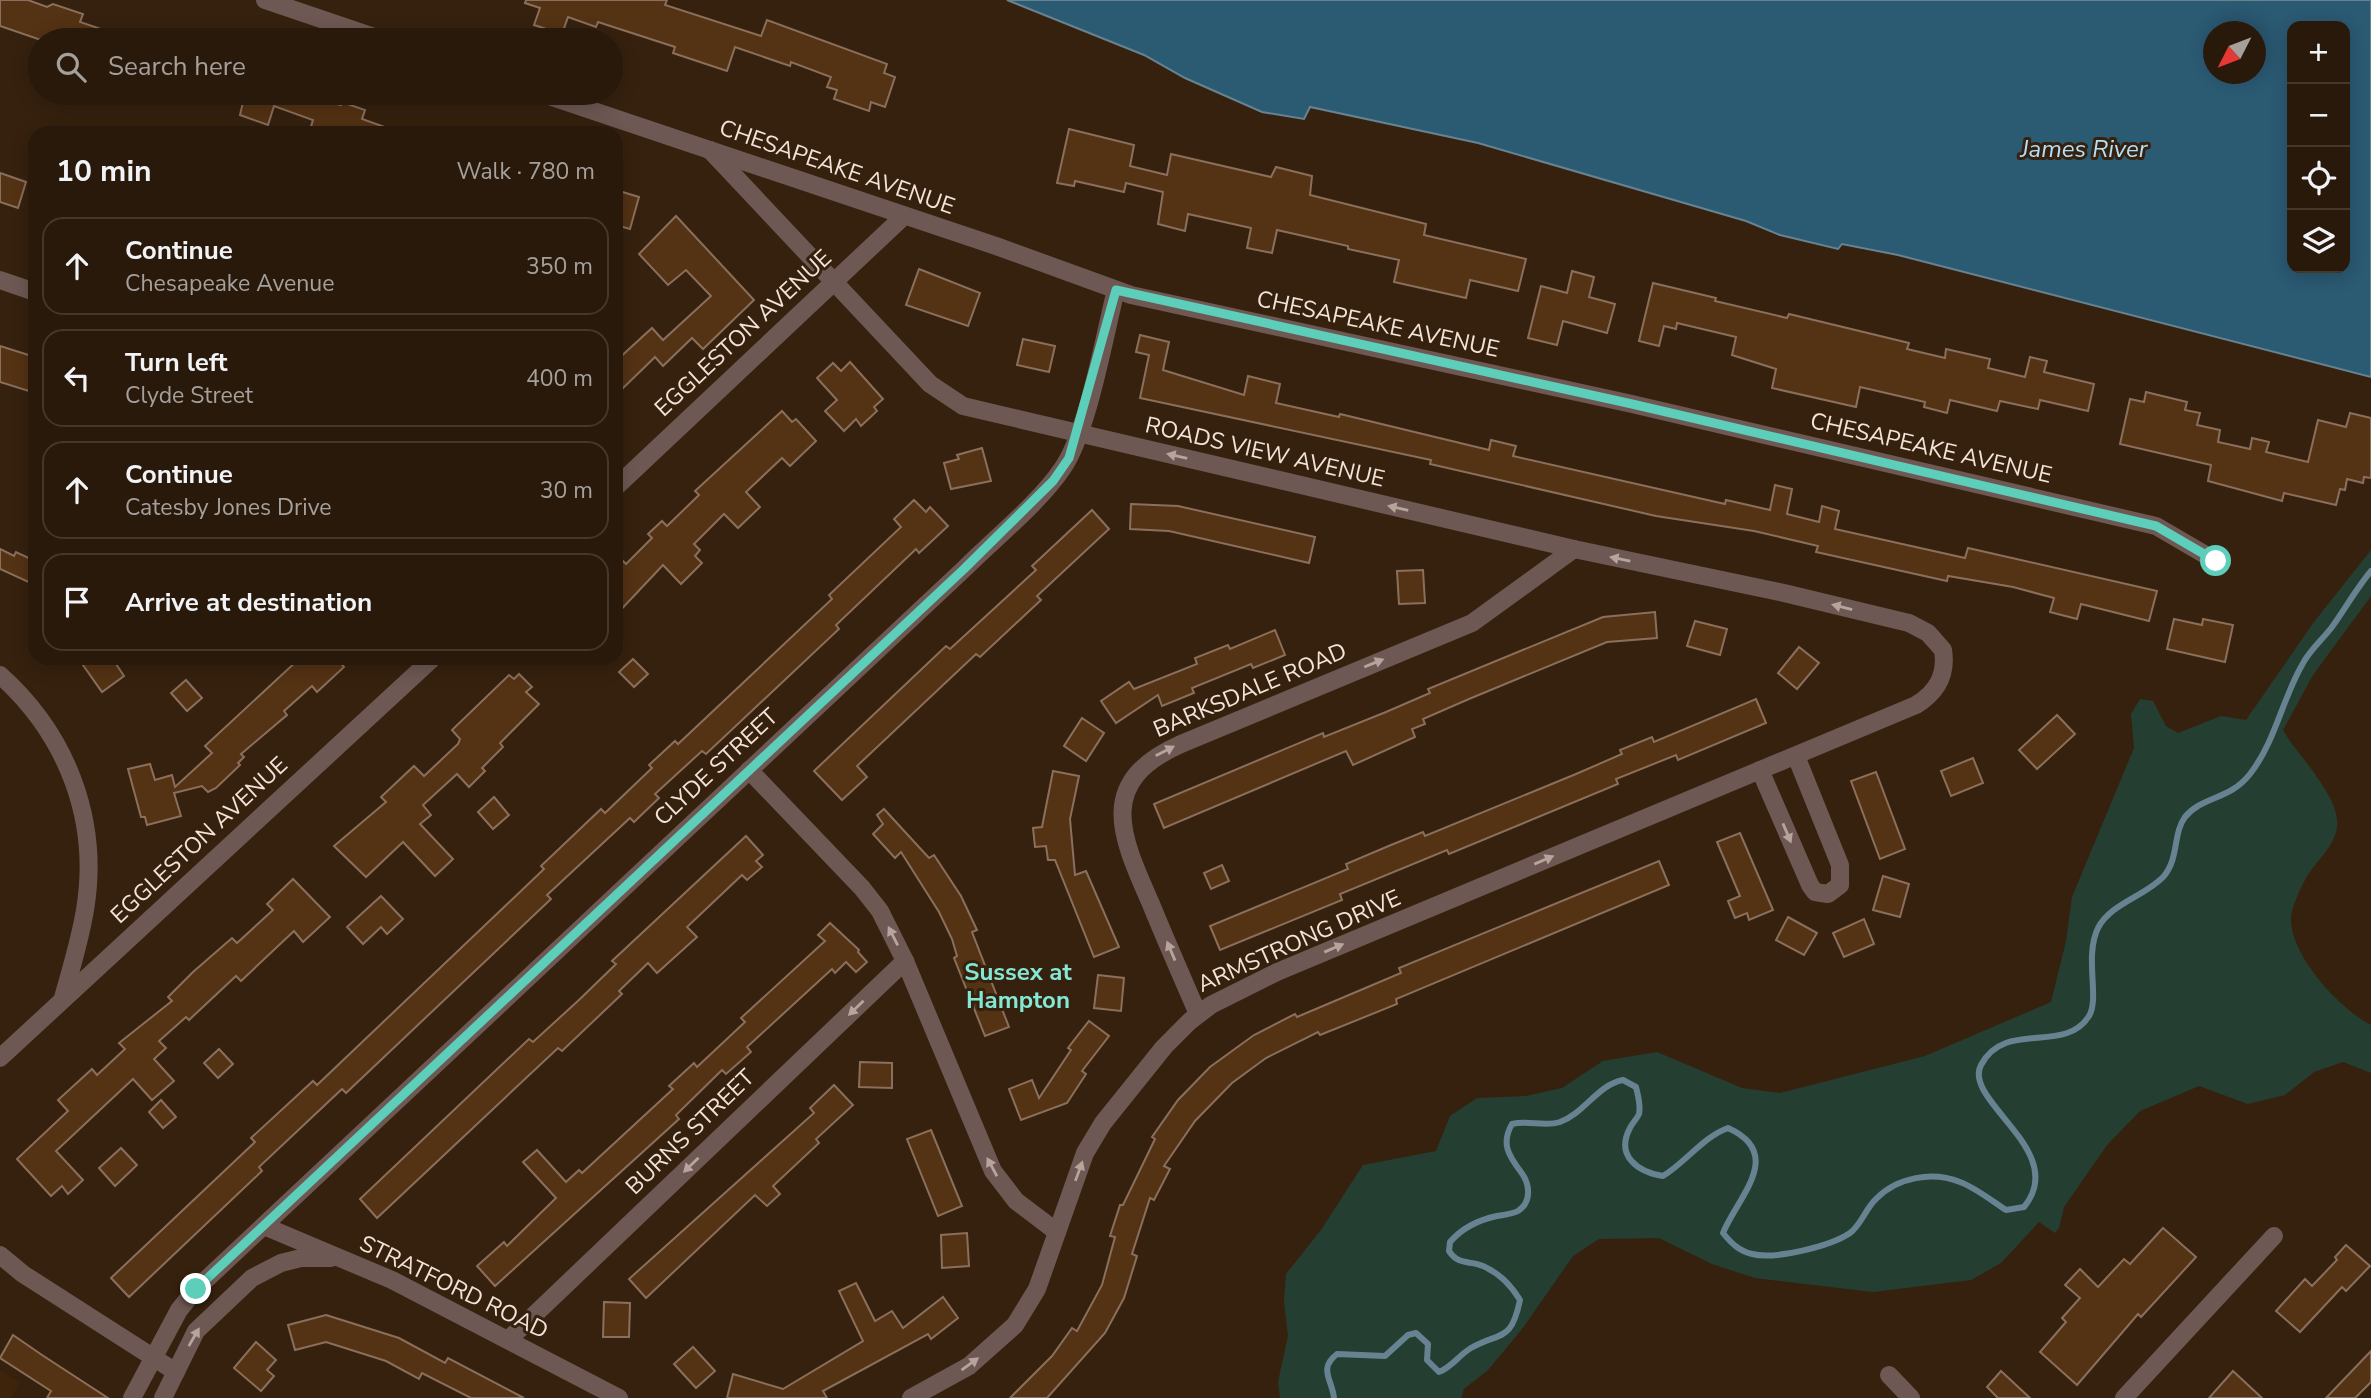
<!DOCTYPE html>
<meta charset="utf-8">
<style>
:root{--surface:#28190a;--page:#342618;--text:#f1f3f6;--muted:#a5a09c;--line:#44382b}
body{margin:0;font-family:"Nunito Sans",sans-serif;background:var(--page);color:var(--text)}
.controls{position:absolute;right:21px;top:21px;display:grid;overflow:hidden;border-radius:14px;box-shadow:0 4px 18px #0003}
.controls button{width:63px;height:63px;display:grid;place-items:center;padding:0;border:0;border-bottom:2px solid var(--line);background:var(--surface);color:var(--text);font:35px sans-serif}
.compass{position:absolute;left:2203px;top:21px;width:63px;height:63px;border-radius:50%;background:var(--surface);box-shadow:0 4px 18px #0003;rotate:228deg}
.stop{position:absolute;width:21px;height:21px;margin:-16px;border:5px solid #5cceba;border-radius:50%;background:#fff}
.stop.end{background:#5cceba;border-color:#fff;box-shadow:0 2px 7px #0008}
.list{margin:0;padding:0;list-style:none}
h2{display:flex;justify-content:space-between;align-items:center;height:91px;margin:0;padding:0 28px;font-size:30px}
h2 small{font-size:23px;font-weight:400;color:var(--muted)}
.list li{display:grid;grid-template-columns:46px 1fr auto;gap:21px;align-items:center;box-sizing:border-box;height:98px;margin:0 14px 14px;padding:0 14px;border:2px solid var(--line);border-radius:21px}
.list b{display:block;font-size:26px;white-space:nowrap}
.list p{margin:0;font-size:23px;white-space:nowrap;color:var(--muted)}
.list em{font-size:23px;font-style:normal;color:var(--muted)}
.icon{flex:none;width:38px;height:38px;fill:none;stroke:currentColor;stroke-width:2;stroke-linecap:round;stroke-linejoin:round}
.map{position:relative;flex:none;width:2371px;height:1398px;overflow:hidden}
.search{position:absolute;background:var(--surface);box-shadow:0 4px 18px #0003;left:28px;top:28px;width:595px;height:77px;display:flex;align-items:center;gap:18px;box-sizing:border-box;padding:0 24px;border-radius:38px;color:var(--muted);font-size:26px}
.panel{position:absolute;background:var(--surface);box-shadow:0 4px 18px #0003;left:28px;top:126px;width:595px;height:539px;border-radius:21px}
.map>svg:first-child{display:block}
</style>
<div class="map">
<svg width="2371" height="1398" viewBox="0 0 2371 1398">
<rect width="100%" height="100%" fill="#36210e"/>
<path fill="#3f240c" d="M0 1370 19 1383 11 1398H0Z"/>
<path fill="#243f32" d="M2371 550V596L2313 675 2283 730C2297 755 2341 797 2337 827 2334 849 2313 863 2304 882 2299 891 2292 907 2291 917 2289 955 2340 1009 2371 1025V1073L2343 1062 2314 1072 2285 1095 2248 1104 2199 1086 2140 1111 2107 1145 2064 1207 2059 1228 2055 1233 2039 1222 2001 1263 1971 1280 1873 1292 1755 1278 1712 1264 1659 1238 1599 1239 1573 1256 1522 1329 1488 1370 1464 1389 1461 1398H1280L1278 1382 1288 1336 1284 1301 1286 1274 1321 1230 1363 1165 1436 1151 1450 1116 1477 1098 1526 1096 1562 1088 1603 1061 1657 1052 1742 1088 1780 1093 1925 1056 2051 1002 2066 941 2072 897 2134 748 2131 714 2140 699 2153 701 2166 726 2178 733 2221 716 2246 720 2314 622Z"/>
<path fill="#2b5a73" stroke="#678392" stroke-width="2" fill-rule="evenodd" d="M1007 0H2371V377L1898 255 1842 244 1838 249 1780 235 1746 221 1478 143 1310 107 1304 119 1262 112 1185 78 1144 55ZM2292 26H2345V268H2292ZM2214 32H2256V74H2214Z"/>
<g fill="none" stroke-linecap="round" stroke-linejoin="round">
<path stroke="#678392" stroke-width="6" d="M1334 1398C1332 1379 1318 1369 1337 1354L1385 1356 1408 1335 1416 1333 1428 1344 1427 1360 1439 1372C1452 1367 1459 1355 1471 1348 1501 1331 1511 1343 1520 1300 1511 1285 1499 1273 1483 1266 1469 1260 1459 1266 1449 1251L1450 1242C1463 1227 1478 1220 1497 1216 1503 1215 1513 1214 1518 1211 1532 1202 1530 1184 1521 1172 1508 1155 1501 1143 1512 1124 1528 1120 1544 1127 1560 1122 1585 1113 1597 1085 1623 1080L1636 1087C1638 1096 1641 1105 1639 1114 1637 1119 1632 1123 1630 1128 1615 1156 1638 1172 1663 1176 1686 1162 1703 1137 1728 1128 1786 1154 1737 1198 1723 1233 1731 1243 1739 1251 1752 1254 1775 1260 1831 1246 1850 1233 1861 1225 1866 1208 1876 1199 1897 1177 1933 1171 1960 1182 1976 1188 1992 1201 2006 1210L2024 1207C2070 1151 1962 1101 1981 1065 2005 1019 2065 1055 2089 1016 2100 998 2084 957 2098 928 2111 903 2146 896 2164 876 2179 858 2173 833 2185 817 2202 796 2230 800 2250 774 2275 742 2282 700 2302 665 2309 651 2322 640 2332 627 2345 609 2356 589 2371 571"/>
</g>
<g fill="#543214" stroke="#8a705c" stroke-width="2">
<path d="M0 0H28L47 7 53 4 83 14 80 22 124 37 123 40H41L0 26Z"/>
<path d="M526 0H667L665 5 761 36 767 20 887 64 884 73 895 77 885 107 871 102 869 111 834 99 837 90 827 87 831 77 791 62 790 66 735 47 727 71 673 53 675 47 598 22 596 27 568 17 562 34 534 25 540 8 525 3Z"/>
<path d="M245 93H289L341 105 342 102 365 110 362 119 393 130V133H309L313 120 274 106 268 125 240 115Z"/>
<path d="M1069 129 1134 145 1130 166 1167 175 1171 154 1271 177 1276 167 1312 176 1310 195 1426 224 1424 235 1526 259 1518 291 1470 280 1466 298 1394 282 1399 260 1348 249V246L1277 230 1272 253 1247 248 1251 228 1188 214 1185 231 1158 224 1163 192 1126 183 1124 192 1075 181 1074 186 1057 183Z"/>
<path d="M0 173 26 182 18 208 0 202Z"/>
<path d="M616 190 639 197 630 229 616 225Z"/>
<path d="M676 216 754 300 703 349 692 338 663 366 655 357 616 395V361L652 328 663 340 711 296 686 270 668 285 639 254Z"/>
<path d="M919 269 980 293 968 326 906 305Z"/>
<path d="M1572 271 1594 277 1589 297 1615 304 1607 333 1563 321 1557 345 1528 338 1541 286 1567 293Z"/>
<path d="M1653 283 1716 298 1715 301 1787 318 1789 314 1909 343 1907 349 1945 358 1946 349 1990 359 1988 368 2025 377 2030 357 2047 361 2044 372 2094 384 2088 411 2040 400 2038 409 2000 401 1997 411 1950 400 1947 413 1924 407 1925 402 1860 387 1856 407 1772 388 1776 369 1732 355 1736 337 1677 323 1676 329 1664 326 1659 346 1639 341Z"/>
<path d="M1140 335 1169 342 1163 370 1244 395 1248 376 1280 384 1276 403 1339 417 1340 414 1489 450 1491 440 1516 446 1513 456 1725 504 1726 500 1770 510 1775 485 1792 489 1787 514 1819 522 1822 506 1839 511 1835 529 1965 558 1968 548 2157 591 2149 621 2081 604 2077 619 2050 612 2054 598 2013 587 1948 576 1947 581 1816 552 1818 546 1754 531 1656 516 1430 464 1431 460 1140 398 1149 355 1136 352Z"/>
<path d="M1023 339 1055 346 1049 372 1017 365Z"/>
<path d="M0 346 35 357V393L0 382Z"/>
<path d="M850 362 883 399 874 407 877 411 861 426 856 419 844 431 825 411 837 400 817 378 833 363 841 371Z"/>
<path d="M2146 392 2187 402 2185 410 2200 413 2197 425 2220 430 2218 442 2250 449 2252 438 2269 442 2266 452 2308 462 2318 420 2346 427 2350 413 2371 418V478L2364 477 2363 483 2347 479 2345 490 2340 489 2336 505 2284 493 2282 501 2208 481 2211 465 2120 444 2130 399 2144 402Z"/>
<path d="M782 411 792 422 796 419 816 441 790 466 782 458 746 492 760 507 738 528 724 514 694 544 700 550 695 556 702 563 681 584 663 565 616 615V554L626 564 652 538 648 534 662 521 667 526 699 495 695 491Z"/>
<path d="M982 448 991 481 951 489 944 463 959 459 957 455Z"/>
<path d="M914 500 926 512 930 507 948 526 919 553 916 549 836 625 839 629 706 754 702 751 655 794 659 798 634 822 630 818 547 895 551 899 514 934 346 1093 342 1089 259 1167 262 1171 129 1297 111 1278 255 1142 251 1138 313 1081 317 1085 544 869 541 866 601 809 605 813 652 768 649 765 675 741 678 744 832 599 829 595 901 527 894 519Z"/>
<path d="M1131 504 1178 506 1315 537 1309 563 1169 531 1130 529Z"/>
<path d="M1092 510 1109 529 1037 596 1041 600 980 657 976 654 857 766 867 777 842 800 814 771 946 646 950 649 1036 570 1032 566Z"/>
<path d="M0 549 14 556 16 552 35 561V585L0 569Z"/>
<path d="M1423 570 1425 603 1399 604 1397 571Z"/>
<path d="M1655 612 1657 638 1607 642 1469 699 1423 719 1425 724 1412 729 1415 737 1353 765 1346 751 1164 828 1154 804 1323 733 1324 737 1386 712 1430 693 1428 689 1603 617Z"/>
<path d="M2174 619 2202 625 2203 619 2233 625 2225 662 2167 649Z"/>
<path d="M1695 621 1727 629 1720 655 1687 646Z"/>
<path d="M1275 630 1285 655 1253 668 1251 664 1192 688 1194 693 1162 706 1158 695 1116 723 1101 701 1129 682 1134 689 1197 664 1195 658 1228 645 1230 649Z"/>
<path d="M1799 647 1819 663 1797 689 1778 673Z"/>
<path d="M78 658H112L124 676 102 692Z"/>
<path d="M300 658H336L344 667 317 692 312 686 284 711 287 715 241 754 244 757 238 763 240 765 216 788 208 792 202 786 174 793 181 816 147 825 145 817H141L128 769 150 764 155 780 172 775 175 787 212 753 205 746Z"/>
<path d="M633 659 648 674 634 687 619 672Z"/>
<path d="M519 674 532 687 526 692 539 704 500 743 503 747 482 768 485 771 469 787 457 774 423 805 431 815 420 824 453 859 435 876 403 842 366 877 334 846 386 802 381 797 414 766 424 776 458 744 460 739 452 730 509 675 514 679Z"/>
<path d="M186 680 202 698 187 711 171 693Z"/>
<path d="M1756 699 1766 723 1678 760 1676 755 1616 779 1618 784 1449 854 1447 850 1340 894 1342 900 1220 950 1210 926 1348 869 1346 864 1391 845 1423 832 1425 836 1576 774 1622 754 1620 750 1652 737 1654 742Z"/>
<path d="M2057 715 2075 734 2037 769 2019 750Z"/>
<path d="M1082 718 1104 733 1086 761 1064 746Z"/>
<path d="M1973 758 1983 783 1951 796 1941 771Z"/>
<path d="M1053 771 1079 776 1070 819 1075 875 1086 871 1119 947 1094 957 1055 860H1048L1046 846 1035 847 1033 828 1042 827Z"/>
<path d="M1876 772 1905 849 1880 859 1851 781Z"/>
<path d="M494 797 509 815 493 829 478 812Z"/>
<path d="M884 809 929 858 934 855 961 896 977 930 972 932 1009 1027 985 1036 954 958 957 956 952 939 939 912 901 852 895 858 873 834 883 824 877 815Z"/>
<path d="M1740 833 1773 910 1749 920 1747 913 1735 918 1728 901 1740 896 1717 842Z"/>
<path d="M746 836 763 855 756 861 762 867 747 880 742 875 687 927 697 937 657 973 648 963 619 991 622 994 562 1051 558 1048 377 1218 360 1199 529 1039 533 1042 580 999 616 964 612 961Z"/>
<path d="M1659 861 1669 885 1396 999 1397 1004 1320 1035 1318 1032 1266 1058 1232 1083 1195 1121 1164 1166 1170 1169 1154 1200 1150 1198 1132 1254 1137 1256 1124 1298 1105 1333 1047 1398H1010L1052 1356 1072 1328 1077 1331 1102 1285 1115 1237 1110 1236 1120 1205H1123L1155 1139 1152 1137 1178 1100 1210 1067 1254 1035 1295 1014 1297 1017 1356 992 1401 973 1399 968Z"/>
<path d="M1222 865 1229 881 1211 889 1204 873Z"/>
<path d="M1883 876 1909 884 1900 917 1873 910Z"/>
<path d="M293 879 330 917 303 942 294 931 241 981 236 976 189 1020 186 1017 159 1041 166 1048 154 1059 174 1081 152 1100 133 1079 56 1151 83 1180 68 1194 62 1186 51 1196 17 1159 68 1111 58 1100 92 1069 97 1075 125 1049 119 1043 172 1001 168 997 193 972 232 938 237 943 273 910 267 904Z"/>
<path d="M381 896 403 919 387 934 381 927 363 944 347 927Z"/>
<path d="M1788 917 1817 933 1804 955 1776 940Z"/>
<path d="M1864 919 1874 944 1844 957 1833 933Z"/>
<path d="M830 923 859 950 858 952 867 962 856 972 846 962 835 973 832 969 747 1047 751 1052 726 1074 722 1070 676 1115 679 1119 495 1286 477 1266 504 1242 507 1246 556 1198 523 1162 537 1150 566 1182 579 1170 582 1173 673 1089 669 1086 694 1063 697 1067 745 1022 741 1018 825 941 818 935Z"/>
<path d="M1098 975 1124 978 1121 1011 1094 1008Z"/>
<path d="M1089 1021 1109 1036 1082 1071 1086 1074 1067 1103 1021 1120 1009 1089 1032 1080 1039 1098 1071 1050 1068 1048Z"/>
<path d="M219 1049 233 1064 218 1078 204 1063Z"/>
<path d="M860 1062 892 1063V1088L859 1087Z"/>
<path d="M834 1085 853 1105 816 1139 819 1143 773 1186 780 1194 767 1206 755 1195 646 1298 629 1279 814 1113 810 1108Z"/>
<path d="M161 1100 176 1117 163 1128 149 1112Z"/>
<path d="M931 1130 962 1206 938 1216 907 1139Z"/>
<path d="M121 1148 137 1165 115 1186 99 1168Z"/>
<path d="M2163 1228 2196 1257 2141 1317 2138 1314 2077 1385 2040 1352 2066 1322 2062 1318 2080 1298 2065 1285 2080 1269 2098 1287 2124 1259 2130 1264Z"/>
<path d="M967 1233 969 1266 942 1268 941 1235Z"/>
<path d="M2346 1245 2370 1266 2346 1291 2342 1287 2300 1332 2276 1311 2305 1279 2312 1286 2337 1260 2335 1257Z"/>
<path d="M856 1283 875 1321 892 1311 903 1328 943 1297 958 1318 931 1339 928 1334 823 1391 827 1398H727L733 1374 783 1389 863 1341 839 1291Z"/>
<path d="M604 1302 630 1303 629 1337H603Z"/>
<path d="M326 1315 399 1338 445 1363 448 1358 524 1398H471L422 1373 419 1379 386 1361 326 1342 295 1350 288 1325Z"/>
<path d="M13 1335 42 1355 108 1398H47L51 1391 0 1358Z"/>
<path d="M256 1342 276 1360 267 1370 274 1376 261 1391 234 1368Z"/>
<path d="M693 1347 715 1371 696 1388 674 1364Z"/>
<path d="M2371 1351V1382L2355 1398H2326Z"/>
<path d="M2001 1371 2030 1398H1998L1987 1387Z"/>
<path d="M2233 1371 2262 1398H2209Z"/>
</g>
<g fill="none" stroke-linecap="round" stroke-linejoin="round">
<g stroke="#6e5853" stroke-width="18">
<path d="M265 0 383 40"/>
<path d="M540 93 996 246 1131 295 1632 404 2156 526 2216 561"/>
<path d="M710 150 930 384 963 406 1574 549 1784 593 1909 623 1928 633 1943 650C1947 675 1937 692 1916 705L1277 972 1211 1005 1190 1021 1164 1047 1103 1123 1085 1153 1037 1289 1015 1325 969 1366 911 1398"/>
<path d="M0 280 35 292"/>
<path d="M616 487 904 216"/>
<path d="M0 675C67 735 100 820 85 910 80 940 71 969 63 998"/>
<path d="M749 770 862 888 880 911 905 961 993 1171 1016 1201 1057 1232"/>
<path d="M1760 770 1810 885 1815 892 1828 894 1840 885V865L1796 756"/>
<path d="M1198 1014C1182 977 1166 941 1151 904 1121 836 1095 782 1181 744L1472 623 1574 549"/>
<path d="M0 1058 433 658"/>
<path d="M264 1226 392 1280 619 1398"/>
<path d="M0 1255 23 1274 176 1372"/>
<path d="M509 1339 905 961"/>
<path d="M1889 1375 1911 1398"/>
<path d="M132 1398 179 1310 196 1289 964 569C994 539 1039 503 1062 469 1088 432 1104 337 1116 290"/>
<path d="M163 1398 196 1331 252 1278 281 1263 301 1258H331"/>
<path d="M2124 1398 2274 1236"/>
</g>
</g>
<defs><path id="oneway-solid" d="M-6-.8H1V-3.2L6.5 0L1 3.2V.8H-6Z" transform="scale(1.75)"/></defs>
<g fill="#b7a59d">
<use href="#oneway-solid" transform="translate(1177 456) rotate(-167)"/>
<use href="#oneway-solid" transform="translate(1398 508) rotate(-167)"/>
<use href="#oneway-solid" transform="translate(1620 559) rotate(-168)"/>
<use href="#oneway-solid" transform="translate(1842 607) rotate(-166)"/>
<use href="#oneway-solid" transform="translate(1374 663) rotate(-22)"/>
<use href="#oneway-solid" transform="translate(1165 751) rotate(-27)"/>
<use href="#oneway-solid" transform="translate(1787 833) rotate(67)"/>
<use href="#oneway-solid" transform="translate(1544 860) rotate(-23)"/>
<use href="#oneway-solid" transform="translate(893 936) rotate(-117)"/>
<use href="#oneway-solid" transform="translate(1334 948) rotate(-23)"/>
<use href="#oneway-solid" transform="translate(1171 951) rotate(-113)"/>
<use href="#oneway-solid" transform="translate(856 1008) rotate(136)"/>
<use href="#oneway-solid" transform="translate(691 1165) rotate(136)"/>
<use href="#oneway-solid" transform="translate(992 1167) rotate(-118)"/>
<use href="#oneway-solid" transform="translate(1079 1171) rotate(-70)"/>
<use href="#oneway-solid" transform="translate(194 1337) rotate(-60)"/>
<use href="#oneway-solid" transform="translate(970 1364) rotate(-36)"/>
</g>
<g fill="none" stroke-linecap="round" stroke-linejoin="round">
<path stroke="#5cceba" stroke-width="9" d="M196 1289 964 569 1053 481 1069 458 1116 290 1632 404 2156 526 2216 561"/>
</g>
<g text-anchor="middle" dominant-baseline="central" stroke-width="6" stroke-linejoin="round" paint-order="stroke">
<g font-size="23" fill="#f3e4d9" stroke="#36210e">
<text transform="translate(837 167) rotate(19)">CHESAPEAKE AVENUE</text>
<text transform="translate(1378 324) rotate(12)">CHESAPEAKE AVENUE</text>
<text transform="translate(743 333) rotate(-43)">EGGLESTON AVENUE</text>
<text transform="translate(1931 448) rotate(13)">CHESAPEAKE AVENUE</text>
<text transform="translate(1265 452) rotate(13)">ROADS VIEW AVENUE</text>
<text transform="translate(1250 690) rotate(-23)">BARKSDALE ROAD</text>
<text transform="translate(716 767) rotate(-43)">CLYDE STREET</text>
<text transform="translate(199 840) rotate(-43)">EGGLESTON AVENUE</text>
<text transform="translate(1299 941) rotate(-24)">ARMSTRONG DRIVE</text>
<text transform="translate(690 1132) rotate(-44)">BURNS STREET</text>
<text transform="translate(454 1287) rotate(26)">STRATFORD ROAD</text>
</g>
<g font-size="24" font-style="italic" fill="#b3dff9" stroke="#36210e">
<text x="2084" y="149">James River</text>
</g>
<g font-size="24" font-weight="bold" fill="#83e9d5" stroke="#36210e">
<text x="1018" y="972">Sussex at<tspan x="1018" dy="28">Hampton</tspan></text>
</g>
</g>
</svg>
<div class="controls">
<button>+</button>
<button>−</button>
<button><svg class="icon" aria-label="locate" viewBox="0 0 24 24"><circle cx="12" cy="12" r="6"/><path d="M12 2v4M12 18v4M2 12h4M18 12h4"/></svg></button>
<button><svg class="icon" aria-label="layers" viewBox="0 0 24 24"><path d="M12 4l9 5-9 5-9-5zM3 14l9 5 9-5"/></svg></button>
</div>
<svg class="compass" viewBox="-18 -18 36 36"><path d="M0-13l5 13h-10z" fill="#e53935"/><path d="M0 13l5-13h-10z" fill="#a5a09c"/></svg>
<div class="stop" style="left:2216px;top:561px"></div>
<div class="stop end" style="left:196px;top:1289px"></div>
<div class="search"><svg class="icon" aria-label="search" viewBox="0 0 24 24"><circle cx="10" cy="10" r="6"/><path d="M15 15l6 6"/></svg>Search here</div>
<section class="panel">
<h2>10 min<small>Walk · 780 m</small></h2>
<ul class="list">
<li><svg class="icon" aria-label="ahead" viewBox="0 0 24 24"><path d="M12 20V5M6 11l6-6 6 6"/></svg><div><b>Continue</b><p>Chesapeake Avenue</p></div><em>350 m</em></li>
<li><svg class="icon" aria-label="left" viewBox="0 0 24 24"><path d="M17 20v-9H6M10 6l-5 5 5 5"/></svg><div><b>Turn left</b><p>Clyde Street</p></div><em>400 m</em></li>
<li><svg class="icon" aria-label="ahead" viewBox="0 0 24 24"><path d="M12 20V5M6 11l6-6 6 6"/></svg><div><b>Continue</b><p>Catesby Jones Drive</p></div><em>30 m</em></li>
<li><svg class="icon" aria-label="arrive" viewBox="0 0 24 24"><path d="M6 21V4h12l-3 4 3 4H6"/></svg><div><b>Arrive at destination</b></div></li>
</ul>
</section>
</div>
